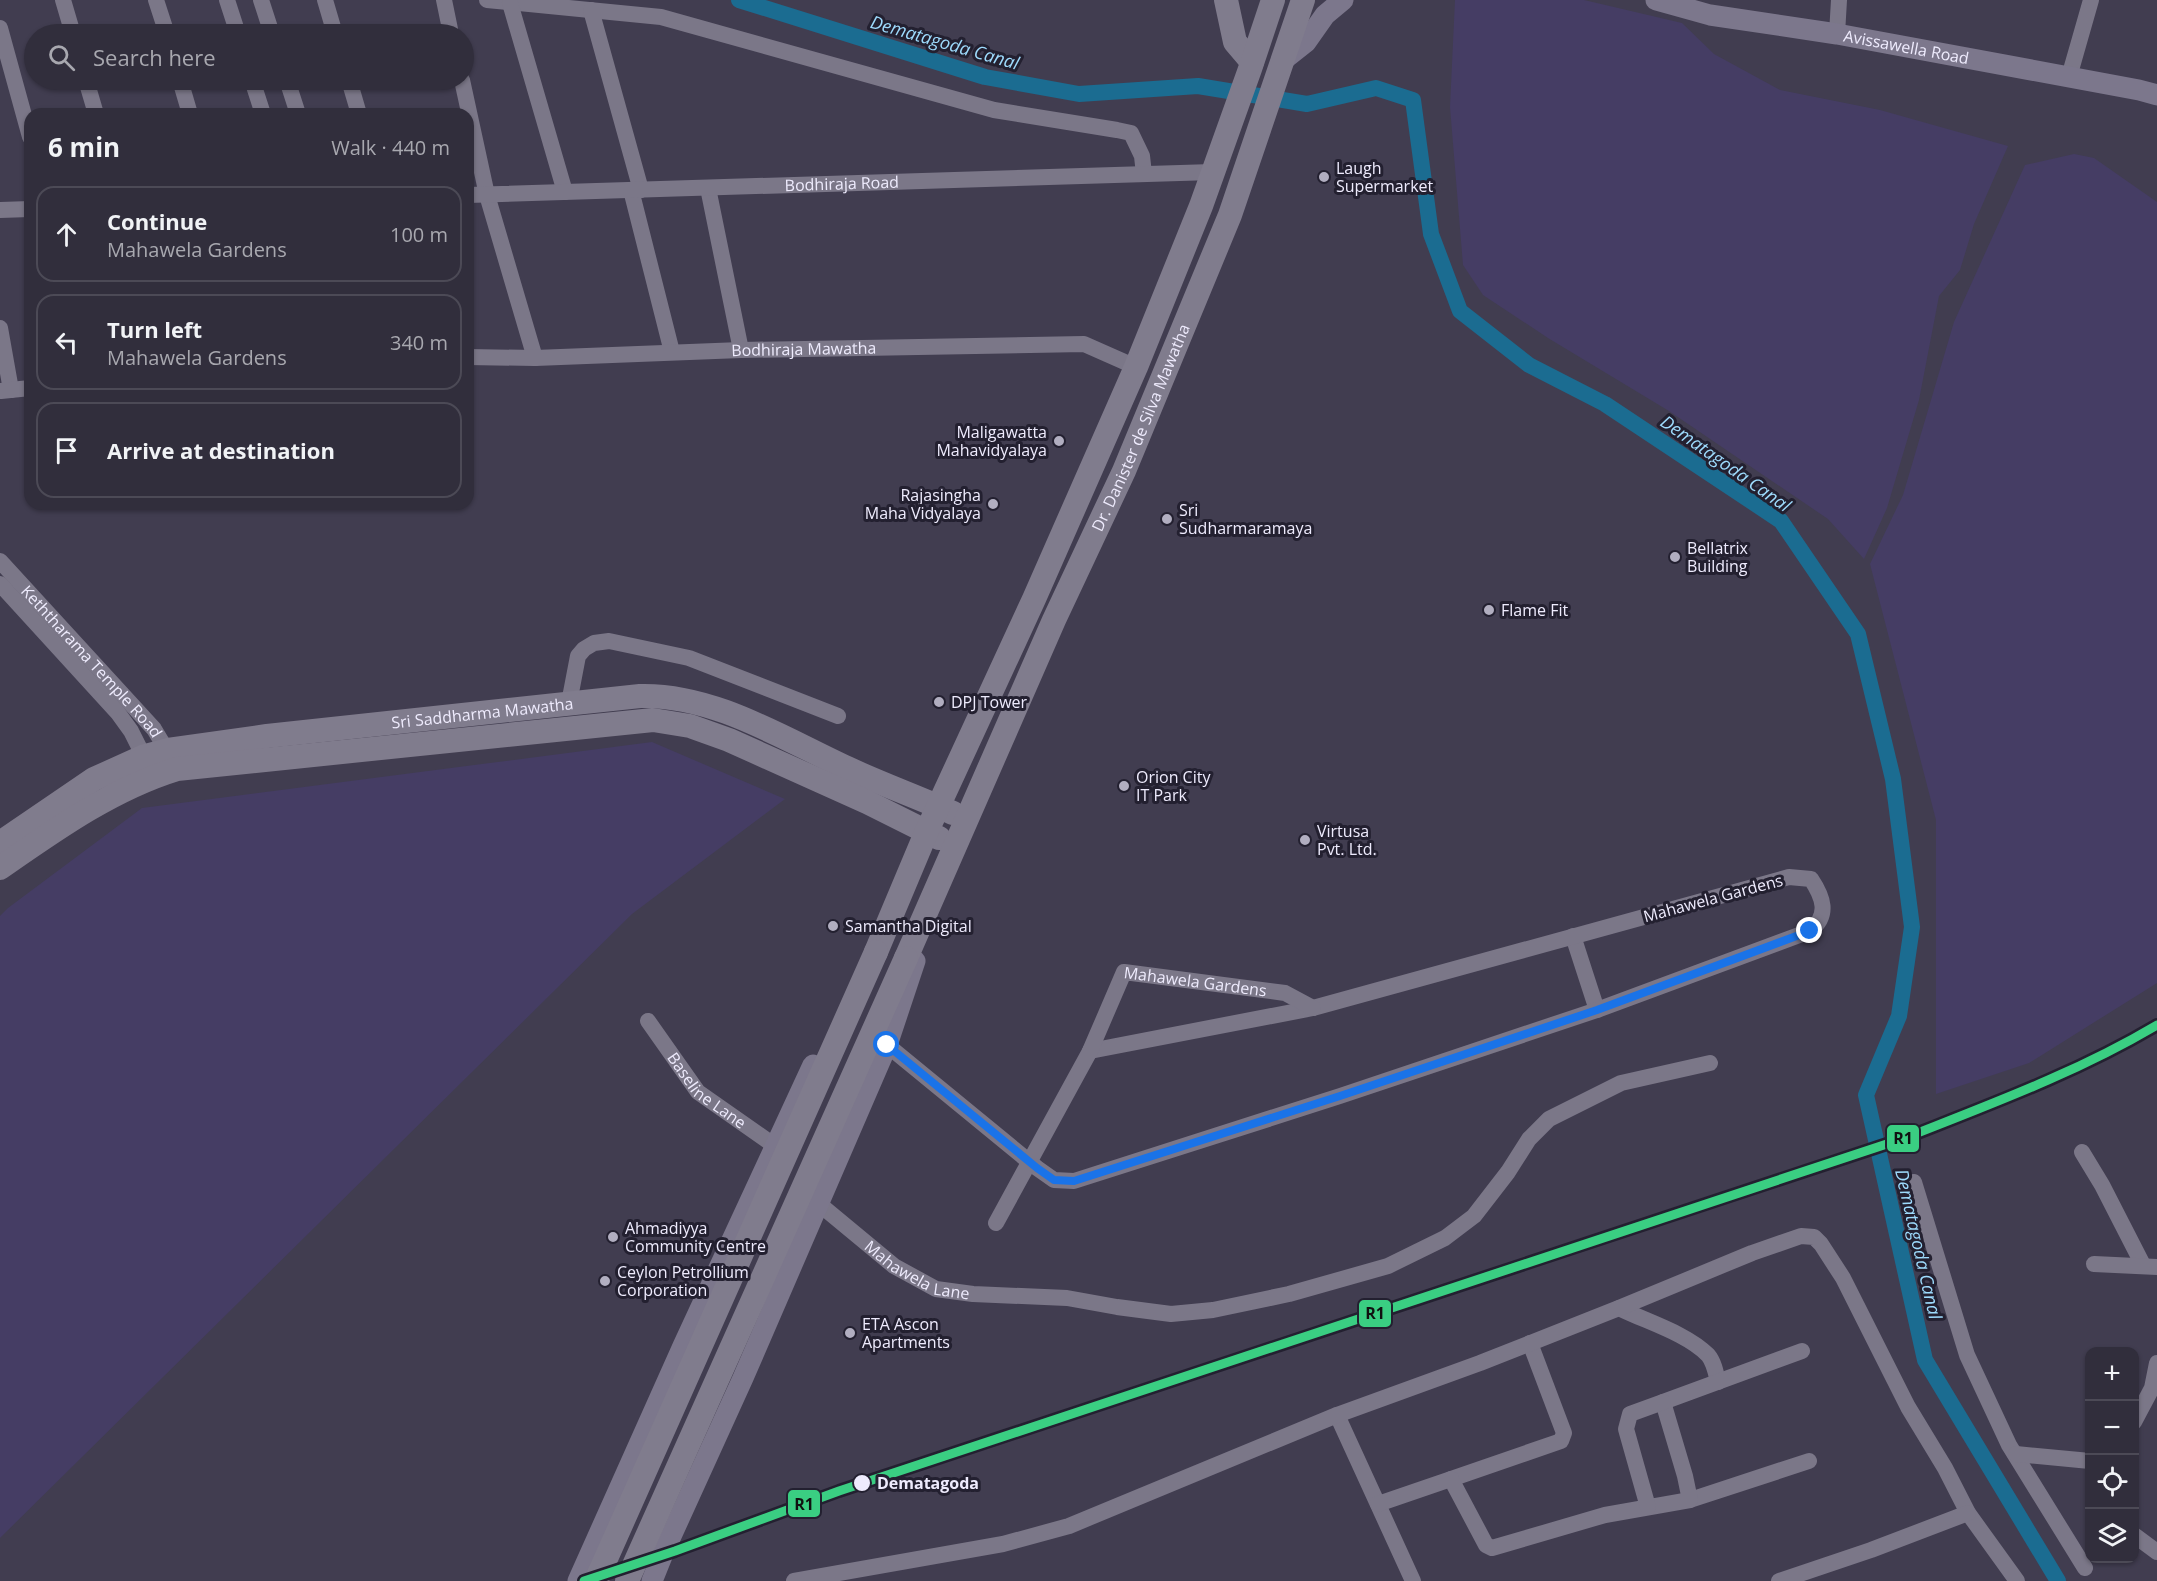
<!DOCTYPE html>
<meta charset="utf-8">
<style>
:root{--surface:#312e3c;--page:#393643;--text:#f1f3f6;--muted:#a8a8af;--line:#4c4a56}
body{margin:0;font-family:"Open Sans",sans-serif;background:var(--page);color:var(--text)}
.controls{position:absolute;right:18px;bottom:18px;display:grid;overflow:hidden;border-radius:12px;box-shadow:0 2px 4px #0004}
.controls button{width:54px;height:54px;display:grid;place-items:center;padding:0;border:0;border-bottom:2px solid var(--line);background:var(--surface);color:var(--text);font:30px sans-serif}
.stop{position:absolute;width:18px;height:18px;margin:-14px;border:4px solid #1a73e8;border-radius:50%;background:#fff}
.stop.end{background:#1a73e8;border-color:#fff;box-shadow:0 2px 6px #0008}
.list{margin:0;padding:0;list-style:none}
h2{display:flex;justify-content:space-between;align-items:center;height:78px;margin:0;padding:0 24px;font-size:26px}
h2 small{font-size:20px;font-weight:400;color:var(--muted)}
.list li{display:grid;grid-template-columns:39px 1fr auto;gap:18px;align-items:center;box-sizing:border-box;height:96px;margin:0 12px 12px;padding:0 12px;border:2px solid var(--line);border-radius:18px}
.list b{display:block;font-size:22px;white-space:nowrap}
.list p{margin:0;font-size:20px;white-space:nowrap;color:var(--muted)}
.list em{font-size:20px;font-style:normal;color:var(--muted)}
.icon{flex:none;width:33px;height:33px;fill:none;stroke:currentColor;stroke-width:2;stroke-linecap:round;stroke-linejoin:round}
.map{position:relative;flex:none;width:2157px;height:1581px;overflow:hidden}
.search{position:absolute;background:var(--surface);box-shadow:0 2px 4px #0004;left:24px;top:24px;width:450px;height:66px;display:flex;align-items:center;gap:15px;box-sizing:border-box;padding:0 21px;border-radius:33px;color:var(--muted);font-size:22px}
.panel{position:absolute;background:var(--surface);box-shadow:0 2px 4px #0004;left:24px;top:108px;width:450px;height:402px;border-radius:18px}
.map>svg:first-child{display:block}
</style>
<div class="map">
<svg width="2157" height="1581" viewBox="0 0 2157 1581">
<rect width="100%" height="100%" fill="#413d50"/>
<g fill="#453d64">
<path d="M1455 0H1584L1682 23 1714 54 1780 90 1880 110 2008 146 1974 224 1960 270 1939 296 1919 400 1887 508 1864 559 1828 519 1669 411 1548 338 1483 295 1463 265 1450 107Z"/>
<path d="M2074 154 2094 158 2157 202V983L2029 1063 1936 1094V820L1870 564 1903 495 1954 322 2025 165Z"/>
<path d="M652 742 785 799 632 914 0 1538V916L8 908 142 808Z"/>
</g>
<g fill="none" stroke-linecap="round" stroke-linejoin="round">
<path stroke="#1b6c91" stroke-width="16" d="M739 0 985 77 1079 94 1198 86 1307 104 1376 88 1413 100 1431 234 1460 311 1529 365 1605 404 1781 521 1858 634 1893 779 1912 927 1899 1016 1866 1095 1925 1360 2058 1581"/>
<g stroke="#7b7788" stroke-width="16">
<path d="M63 0 73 34"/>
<path d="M156 0 167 34"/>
<path d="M227 0 238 34"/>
<path d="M261 0 272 34"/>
<path d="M325 0 335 34"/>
<path d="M444 0 451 34"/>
<path d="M487 0 661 17 994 110 1117 130 1131 133 1142 156 1144 174"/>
<path d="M510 3 565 192"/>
<path d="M591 10 641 190"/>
<path d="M0 28 30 137"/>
<path d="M1837 34 1839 0"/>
<path d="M2069 77 2091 0"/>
<path d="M86 80 96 114"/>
<path d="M180 80 190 114"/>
<path d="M252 80 263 114"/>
<path d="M287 80 298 114"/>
<path d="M349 80 359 114"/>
<path d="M462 80 487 195 535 358"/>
<path d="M708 188 741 350"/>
<path d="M631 190 672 352"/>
<path id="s1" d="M468 195 1213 172"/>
<path d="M0 210 30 209"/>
<path d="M0 328 11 390"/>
<path id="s2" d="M468 357 535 358 741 350 1084 344 1136 367"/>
<path d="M1 391 30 388"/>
<path id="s3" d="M0 561 154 729 172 759"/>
<path d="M0 584 118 713 131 731 148 765"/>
<path d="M569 703 578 656 584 649 594 643 609 641 689 658 838 716"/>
<path d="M1573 936 1597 1010"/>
<path id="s4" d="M648 1021 698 1092 775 1146"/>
<path d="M887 1045 1037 1168 1054 1180 1074 1181 1340 1096 1597 1010 1810 931C1830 915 1823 897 1811 879L1789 877 1313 1008 1090 1051"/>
<path d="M2082 1152 2102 1185 2143 1265"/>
<path d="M1914 1182 1967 1355 2009 1445 2085 1568"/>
<path id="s5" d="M818 1203 894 1266 936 1289 973 1294 1067 1298 1117 1307 1171 1314 1213 1310 1289 1294 1388 1266 1445 1238 1474 1216 1508 1172 1529 1139 1549 1119 1621 1083 1710 1063"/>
<path id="s6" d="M996 1223 1090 1051 1124 972 1285 993 1313 1008"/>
<path d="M2094 1264 2157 1267"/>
<path d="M1619 1308C1647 1322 1686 1333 1708 1355 1714 1362 1716 1373 1718 1382"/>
<path d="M1337 1415 1413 1581"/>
<path d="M2134 1422 2152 1388 2157 1363"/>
<path d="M2016 1454 2090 1461"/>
<path d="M1451 1479 1561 1441 1564 1433 1530 1343"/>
<path d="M1690 1500 1809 1461"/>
<path d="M1378 1504 1451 1479 1486 1545 1492 1548 1605 1515 1690 1500 1685 1476 1663 1402 1802 1351"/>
<path d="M1648 1507 1626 1429 1630 1414 1663 1402"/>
<path d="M2134 1535 2157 1552"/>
<path d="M794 1581 1003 1544 1069 1526 1337 1415 1480 1363 1619 1308 1752 1253 1801 1236 1814 1237 1821 1244 1843 1278 1908 1407 1945 1468 1968 1513 2017 1581"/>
<path d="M1779 1581 1871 1550 1968 1513"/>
</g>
<g stroke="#7c778c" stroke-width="21">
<path id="s7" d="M1656 0 1710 15 1837 34 2139 90 2157 95"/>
<path d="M1282 61 1306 42 1325 15 1343 0"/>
<path d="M578 1581 683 1346 813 1065"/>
<path d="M652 1581 662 1556 743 1378 887 1045 915 961"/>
</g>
<g stroke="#807c8d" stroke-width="24">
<path d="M1226 0 1235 42 1252 62"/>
<path id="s8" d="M0 843 94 779 145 756 168 750 267 736 640 696C713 694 782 738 847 768 881 784 918 797 953 813"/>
<path d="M0 868C56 829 112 789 177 769L653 720 690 726 729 740 867 802 939 838"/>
<path d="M876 952 926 833 1034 599 1136 367 1201 206 1250 69 1273 0"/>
<path id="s9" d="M906 958 1054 620 1124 471 1230 215 1303 0"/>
</g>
<g stroke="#807c8d" stroke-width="24">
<path d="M596 1581 876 952"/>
<path d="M627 1581 906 958"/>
</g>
<g stroke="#232030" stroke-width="14">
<path id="rail-1" d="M584 1581 675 1551 839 1491 1905 1138C1991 1104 2078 1072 2157 1025"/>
</g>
<use href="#rail-1" stroke="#3ace82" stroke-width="9"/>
</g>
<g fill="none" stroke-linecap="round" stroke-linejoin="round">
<path stroke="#1a73e8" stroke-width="8" d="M887 1045 1037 1168 1054 1180 1074 1181 1340 1096 1597 1010 1810 931"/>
</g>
<g fill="#b1aec0" stroke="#232030" stroke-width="2">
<circle cx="1324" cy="177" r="6"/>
<circle cx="1059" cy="441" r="6"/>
<circle cx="993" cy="504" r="6"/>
<circle cx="1167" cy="519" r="6"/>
<circle cx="1675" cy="557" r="6"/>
<circle cx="1489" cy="610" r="6"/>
<circle cx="939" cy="702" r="6"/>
<circle cx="1124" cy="786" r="6"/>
<circle cx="1305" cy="840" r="6"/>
<circle cx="833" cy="926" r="6"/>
<circle cx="613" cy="1237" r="6"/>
<circle cx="605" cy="1281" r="6"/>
<circle cx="850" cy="1333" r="6"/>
</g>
<circle fill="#eeebfd" stroke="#232030" stroke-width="2" cx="862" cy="1483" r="9"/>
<g text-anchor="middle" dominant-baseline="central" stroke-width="6" stroke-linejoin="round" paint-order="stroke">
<g font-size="16" fill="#eeebfd" stroke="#232030">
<text stroke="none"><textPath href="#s7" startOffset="255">Avissawella Road</textPath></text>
<text stroke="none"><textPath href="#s1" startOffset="374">Bodhiraja Road</textPath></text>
<text stroke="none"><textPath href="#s2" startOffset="336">Bodhiraja Mawatha</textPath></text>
<text stroke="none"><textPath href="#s9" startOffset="580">Dr. Danister de Silva Mawatha</textPath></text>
<text stroke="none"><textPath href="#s3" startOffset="136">Keththarama Temple Road</textPath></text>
<text stroke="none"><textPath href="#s8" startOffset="510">Sri Saddharma Mawatha</textPath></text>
<text transform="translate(1713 898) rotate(-15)">Mahawela Gardens</text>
<text stroke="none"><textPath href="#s6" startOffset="354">Mahawela Gardens</textPath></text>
<text stroke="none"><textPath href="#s4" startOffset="92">Baseline Lane</textPath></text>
<text stroke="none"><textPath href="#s5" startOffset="122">Mahawela Lane</textPath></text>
</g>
<g font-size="16" fill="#eeebfd" stroke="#232030" text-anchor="start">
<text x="1336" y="168">Laugh<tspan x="1336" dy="18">Supermarket</tspan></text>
<text x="1047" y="432" text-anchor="end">Maligawatta<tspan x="1047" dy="18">Mahavidyalaya</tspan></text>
<text x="981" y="495" text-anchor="end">Rajasingha<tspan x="981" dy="18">Maha Vidyalaya</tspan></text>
<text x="1179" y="510">Sri<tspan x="1179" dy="18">Sudharmaramaya</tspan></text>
<text x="1687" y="548">Bellatrix<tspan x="1687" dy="18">Building</tspan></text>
<text x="1501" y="610">Flame Fit</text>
<text x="951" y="702">DPJ Tower</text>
<text x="1136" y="777">Orion City<tspan x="1136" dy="18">IT Park</tspan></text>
<text x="1317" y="831">Virtusa<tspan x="1317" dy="18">Pvt. Ltd.</tspan></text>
<text x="845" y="926">Samantha Digital</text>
<text x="625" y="1228">Ahmadiyya<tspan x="625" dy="18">Community Centre</tspan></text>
<text x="617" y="1272">Ceylon Petrollium<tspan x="617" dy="18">Corporation</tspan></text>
<text x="862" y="1324">ETA Ascon<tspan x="862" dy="18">Apartments</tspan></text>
</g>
<g font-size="16" font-weight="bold" fill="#eeebfd" stroke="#232030" text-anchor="start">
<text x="877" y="1483">Dematagoda</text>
</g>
<g font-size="18" font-style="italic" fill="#9edbfd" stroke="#232030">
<text transform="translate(945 42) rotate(16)">Dematagoda Canal</text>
<text transform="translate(1726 463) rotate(35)">Dematagoda Canal</text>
<text transform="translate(1919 1244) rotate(77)">Dematagoda Canal</text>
</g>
</g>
<g stroke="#232030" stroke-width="2">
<rect x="1886" y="1124" width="34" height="29" rx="6" fill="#3ace82"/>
<rect x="1358" y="1299" width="34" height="29" rx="6" fill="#3ace82"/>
<rect x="787" y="1489" width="34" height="29" rx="6" fill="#3ace82"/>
</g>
<g font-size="16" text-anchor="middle" font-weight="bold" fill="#111">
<text x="1903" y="1144">R1</text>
<text x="1375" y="1319">R1</text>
<text x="804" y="1510">R1</text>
</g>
</svg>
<div class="controls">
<button>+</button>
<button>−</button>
<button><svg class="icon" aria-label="locate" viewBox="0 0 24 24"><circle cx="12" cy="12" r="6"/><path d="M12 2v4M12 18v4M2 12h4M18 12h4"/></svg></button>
<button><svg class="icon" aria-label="layers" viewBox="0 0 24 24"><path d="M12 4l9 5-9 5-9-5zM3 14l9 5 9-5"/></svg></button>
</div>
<div class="stop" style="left:887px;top:1045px"></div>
<div class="stop end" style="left:1810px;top:931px"></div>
<div class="search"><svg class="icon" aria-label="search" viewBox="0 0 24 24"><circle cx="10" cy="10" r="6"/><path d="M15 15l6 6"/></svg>Search here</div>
<section class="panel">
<h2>6 min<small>Walk · 440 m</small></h2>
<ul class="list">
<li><svg class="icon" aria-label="ahead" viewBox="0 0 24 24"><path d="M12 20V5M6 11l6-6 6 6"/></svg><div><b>Continue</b><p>Mahawela Gardens</p></div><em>100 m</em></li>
<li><svg class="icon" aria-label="left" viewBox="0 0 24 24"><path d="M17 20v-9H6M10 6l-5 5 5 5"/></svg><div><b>Turn left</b><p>Mahawela Gardens</p></div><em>340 m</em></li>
<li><svg class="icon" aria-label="arrive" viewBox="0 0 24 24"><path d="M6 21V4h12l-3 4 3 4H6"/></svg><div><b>Arrive at destination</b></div></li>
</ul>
</section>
</div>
